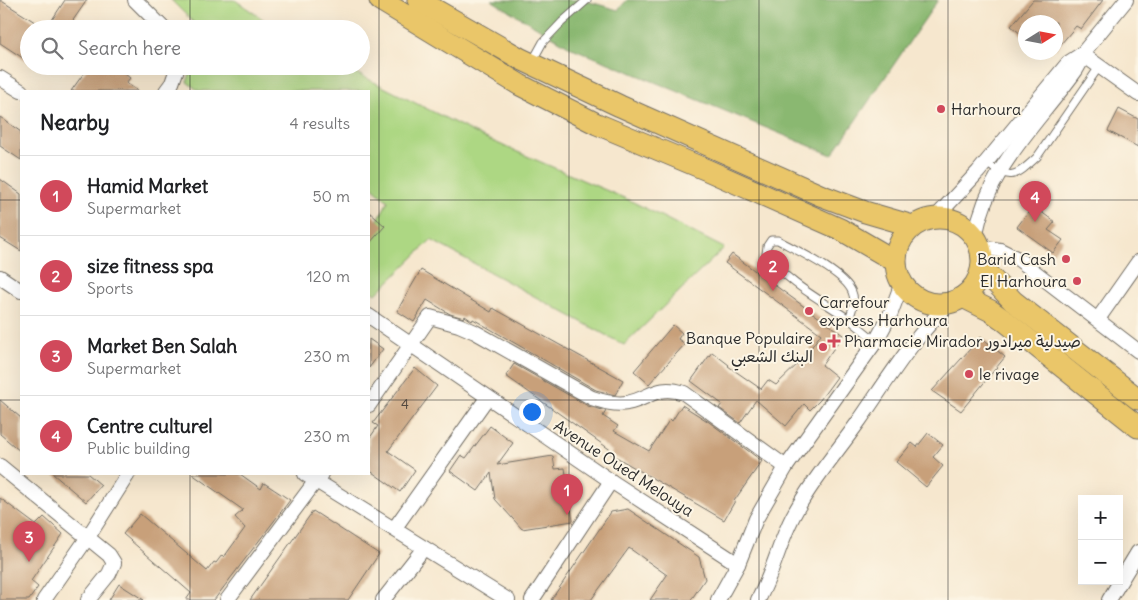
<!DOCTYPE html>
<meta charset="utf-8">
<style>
:root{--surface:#fff;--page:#f6f6f6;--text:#202124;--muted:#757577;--line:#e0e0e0;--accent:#d1495b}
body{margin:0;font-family:Delius,"Playpen Sans Arabic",sans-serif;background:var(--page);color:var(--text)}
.controls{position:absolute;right:15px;bottom:15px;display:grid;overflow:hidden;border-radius:0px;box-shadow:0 5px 20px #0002}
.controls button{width:45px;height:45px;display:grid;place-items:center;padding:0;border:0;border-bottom:1px solid var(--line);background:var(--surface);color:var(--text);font:25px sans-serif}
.compass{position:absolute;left:1018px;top:15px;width:45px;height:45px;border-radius:50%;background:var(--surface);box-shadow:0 5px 20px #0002;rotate:79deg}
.you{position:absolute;left:531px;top:411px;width:18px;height:18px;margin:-12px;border:4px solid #fff;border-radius:50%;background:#1a73e8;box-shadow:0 0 0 8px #1a73e833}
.badge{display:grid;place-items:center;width:32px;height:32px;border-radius:50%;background:var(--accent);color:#fff;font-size:16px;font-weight:700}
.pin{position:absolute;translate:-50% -41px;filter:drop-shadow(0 1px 2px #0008)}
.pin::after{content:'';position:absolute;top:26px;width:18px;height:15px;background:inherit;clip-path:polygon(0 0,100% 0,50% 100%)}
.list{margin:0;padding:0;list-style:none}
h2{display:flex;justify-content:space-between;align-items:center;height:65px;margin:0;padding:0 20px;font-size:21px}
h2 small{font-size:16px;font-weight:400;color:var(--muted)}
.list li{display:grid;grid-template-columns:32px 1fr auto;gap:15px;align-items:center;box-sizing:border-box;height:80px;padding:0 20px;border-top:1px solid var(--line)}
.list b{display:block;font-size:19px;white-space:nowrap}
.list p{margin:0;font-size:16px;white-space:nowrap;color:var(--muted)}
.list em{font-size:16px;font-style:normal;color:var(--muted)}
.icon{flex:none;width:28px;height:28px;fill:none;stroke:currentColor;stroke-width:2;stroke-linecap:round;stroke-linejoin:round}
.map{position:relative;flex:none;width:1138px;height:600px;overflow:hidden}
.search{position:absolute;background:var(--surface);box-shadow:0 5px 20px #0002;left:20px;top:20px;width:350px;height:55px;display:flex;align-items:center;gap:12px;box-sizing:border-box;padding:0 18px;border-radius:28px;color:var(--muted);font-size:19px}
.panel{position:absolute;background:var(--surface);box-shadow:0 5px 20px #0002;left:20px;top:90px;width:350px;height:385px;border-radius:0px}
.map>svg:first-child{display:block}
</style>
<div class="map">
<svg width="1138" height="600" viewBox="0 0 1138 600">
<rect width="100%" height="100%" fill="#fcf5e5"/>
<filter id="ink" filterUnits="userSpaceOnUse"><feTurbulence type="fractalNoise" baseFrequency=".02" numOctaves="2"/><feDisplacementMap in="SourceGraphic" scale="10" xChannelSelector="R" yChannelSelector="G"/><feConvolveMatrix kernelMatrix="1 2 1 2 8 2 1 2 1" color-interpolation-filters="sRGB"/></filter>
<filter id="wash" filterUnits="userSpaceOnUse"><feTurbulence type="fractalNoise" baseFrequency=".0096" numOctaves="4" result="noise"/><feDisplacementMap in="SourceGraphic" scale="20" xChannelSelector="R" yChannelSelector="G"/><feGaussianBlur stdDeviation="1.12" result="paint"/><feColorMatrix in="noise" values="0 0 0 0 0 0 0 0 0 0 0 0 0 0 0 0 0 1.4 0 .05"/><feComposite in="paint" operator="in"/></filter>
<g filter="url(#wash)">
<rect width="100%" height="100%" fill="#f6e7ce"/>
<g fill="#add783" stroke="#6c8157">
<path d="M171 0H235L277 29H200Z"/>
<path d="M193 66H342L483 137 631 201 724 248 624 345 431 240 376 294 369 289V237L388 201 369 184V91H199L187 82Z"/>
</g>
<path fill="#8ab871" stroke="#5a724e" d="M491 0H583L618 10 627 0H938L832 155 572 48Z"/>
<g id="blocks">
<g fill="#c8a07a">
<path d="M0 0 46 29 65 0H87L67 29H29V62L0 43Z"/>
<path d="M1033 0H1103L1081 29 1076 26 1056 50V22H1026V38L1011 26Z"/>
<path d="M89 66H130L125 74 130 78 126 83 138 91H71Z"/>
<path d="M1119 109 1138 119V147L1108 131Z"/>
<path d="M0 117 21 132V160L0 146Z"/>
<path d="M0 179 21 194V251L0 238Z"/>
<path d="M1033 206 1055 222 1048 230 1063 240 1053 253 1017 227Z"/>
<path d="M369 212 385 226 369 244Z"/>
<path d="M732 254 843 335 822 365 837 377 820 400 810 410 804 404 786 426 756 400 740 423 719 408 722 404 691 381 712 352 729 365 728 366 761 389 768 380 776 385 802 360 821 334 725 263Z"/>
<path d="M421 270 491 312 493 308 623 380 615 395 596 390 473 319 472 321 465 316 464 318 450 314 427 300 414 322 397 311Z"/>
<path d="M673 325 682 333 678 339 685 344 649 384 634 371Z"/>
<path d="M981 337 1005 357 961 411 932 391Z"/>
<path d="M369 339 383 349 369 368Z"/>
<path d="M514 364 588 406 606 411 603 416 618 426 614 431 649 451 670 419 672 421 682 405 709 422 762 461 734 501H735L724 520 611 454 612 451 506 376Z"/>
<path d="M415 368 437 386 388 451 415 470 400 492 369 470V439L378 426 373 423Z"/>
<path d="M0 400 21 418V452L0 434Z"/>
<path d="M490 426 513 443 497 465 553 456 555 469 565 468 573 521 522 529 495 499 491 473 478 491 450 471 461 455 466 458Z"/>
<path d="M928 433 943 445 933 457 943 466 926 487 896 462 912 443 917 447Z"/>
<path d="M53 474H88L101 485 86 502Z"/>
<path d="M192 474H240L261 489 264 483 290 500 214 600H186L191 593 123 534 140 514 207 571 214 562 216 563 222 555 224 557 245 528 235 517 243 510Z"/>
<path d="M0 498 36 525 44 517 63 534 31 581 38 587 29 600H0Z"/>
<path d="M628 509 699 557 705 579 691 600H650L667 575 629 548 591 600H551L611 512Z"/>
<path d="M313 511 379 554 348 600H250Z"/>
<path d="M119 584 144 600H109Z"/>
</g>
</g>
</g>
<g filter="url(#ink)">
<use href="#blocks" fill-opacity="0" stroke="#726d64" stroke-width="1"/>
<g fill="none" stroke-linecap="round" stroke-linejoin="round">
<g stroke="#726d64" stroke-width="9">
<g id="service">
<path d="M532 62 543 42 562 22 587 0"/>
<path d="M986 163C1011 181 1015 177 1037 157L1099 67"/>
<path d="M849 319C821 300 786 282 766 254L767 246 771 240H778C796 250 845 273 852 292 856 301 852 311 849 319L876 341"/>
</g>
</g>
<g stroke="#726d64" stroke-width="16">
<g id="minor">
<path d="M135 0 164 29"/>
<path d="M1082 54 1138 94"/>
<path d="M0 78 21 91"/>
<path d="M166 91 172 83 178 66"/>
<path d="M936 217 978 172 1068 63 1082 54 1126 0"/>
<path d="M975 237C989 165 1035 127 1076 70L1080 63 1082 54"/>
<path d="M980 247 1000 250 1018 259 1138 351"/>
<path d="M0 277 21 291"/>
<path d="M369 316 611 481 738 564"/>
<path d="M1098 319 1138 262"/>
<path d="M369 405 430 317 459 325 475 332 592 398C604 402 615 405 627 403 651 398 657 384 684 393L786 467"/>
<path d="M0 466 109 555 114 563 109 574 88 600"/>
<path d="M305 474 508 600"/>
<path d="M394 529 487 398"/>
<path d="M44 600 88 537 128 474"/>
<path d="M227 600 321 474"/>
<path d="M383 600 424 548"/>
<path d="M532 600 611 481"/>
<path d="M718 600 738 564 756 519 786 467 876 341 890 315 902 283"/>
<path d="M758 600C773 573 779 543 793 516 811 482 837 452 859 421 887 381 913 337 950 303"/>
<path d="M1109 600 1138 552"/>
</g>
</g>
<g stroke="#726d64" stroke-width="23">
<g id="primary">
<path d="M380 0 520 85 597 124 707 170 840 229 895 261"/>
<path d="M418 0 521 59 620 106 820 195 865 212 913 226"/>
<circle cx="939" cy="261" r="43"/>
<path d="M982 268 1013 301 1138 399"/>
<path d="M963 297 991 311 1005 321 1138 427"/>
</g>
</g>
<use href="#service" stroke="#fff" stroke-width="7"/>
<use href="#minor" stroke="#fff" stroke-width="14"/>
<use href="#primary" stroke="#eac669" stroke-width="21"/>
</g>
</g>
<path fill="none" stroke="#2b2b2b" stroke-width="1" stroke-opacity="0.55" d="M190 0V29M379 0V600M569 0V600M759 0V600M948 0V600M190 66V91M0 200H21M369 200H1138M0 400H21M369 400H1138M190 474V600"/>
<g fill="#d1495b" stroke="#fcf5e5" stroke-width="2">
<circle cx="941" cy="109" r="5"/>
<circle cx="1066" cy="259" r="5"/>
<circle cx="1077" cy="281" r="5"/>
<circle cx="809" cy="311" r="5"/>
<path d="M831.5 333.5h5v5h5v5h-5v5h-5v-5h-5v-5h5z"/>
<circle cx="823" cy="347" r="5"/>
<circle cx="969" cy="374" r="5"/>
</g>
<g text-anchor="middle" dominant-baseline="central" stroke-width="4" stroke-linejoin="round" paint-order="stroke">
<g font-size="14" fill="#52483f">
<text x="405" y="404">4</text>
</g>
<g font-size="16" fill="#2b2b2b" stroke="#fcf5e5" text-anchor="start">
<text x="951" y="109">Harhoura</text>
<text x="1056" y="259" text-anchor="end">Barid Cash</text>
<text x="1067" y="281" text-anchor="end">El Harhoura</text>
<text x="819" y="302">Carrefour<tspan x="819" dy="18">express Harhoura</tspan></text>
<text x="813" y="338" text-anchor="end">Banque Populaire<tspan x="813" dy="18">البنك الشعبي</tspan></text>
<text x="844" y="341">Pharmacie Mirador صيدلية ميرادور</text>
<text x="979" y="374">le rivage</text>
</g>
<g font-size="16" fill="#2b2b2b" stroke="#fcf5e5">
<text transform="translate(624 468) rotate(33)">Avenue Oued Melouya</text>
</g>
</g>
</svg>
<div class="controls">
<button>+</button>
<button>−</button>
</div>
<svg class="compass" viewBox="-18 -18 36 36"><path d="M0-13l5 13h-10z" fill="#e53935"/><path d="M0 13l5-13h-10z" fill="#757577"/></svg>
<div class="you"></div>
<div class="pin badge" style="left:567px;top:515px">1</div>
<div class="pin badge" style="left:773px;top:291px">2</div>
<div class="pin badge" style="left:29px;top:562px">3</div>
<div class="pin badge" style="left:1035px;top:222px">4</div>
<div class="search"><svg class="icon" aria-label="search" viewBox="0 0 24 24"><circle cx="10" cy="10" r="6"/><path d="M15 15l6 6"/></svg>Search here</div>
<section class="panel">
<h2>Nearby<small>4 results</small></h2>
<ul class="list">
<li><span class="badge">1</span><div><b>Hamid Market</b><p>Supermarket</p></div><em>50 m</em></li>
<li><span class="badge">2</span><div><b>size fitness spa</b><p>Sports</p></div><em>120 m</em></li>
<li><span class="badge">3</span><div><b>Market Ben Salah</b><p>Supermarket</p></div><em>230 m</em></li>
<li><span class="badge">4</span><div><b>Centre culturel</b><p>Public building</p></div><em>230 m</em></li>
</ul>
</section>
</div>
